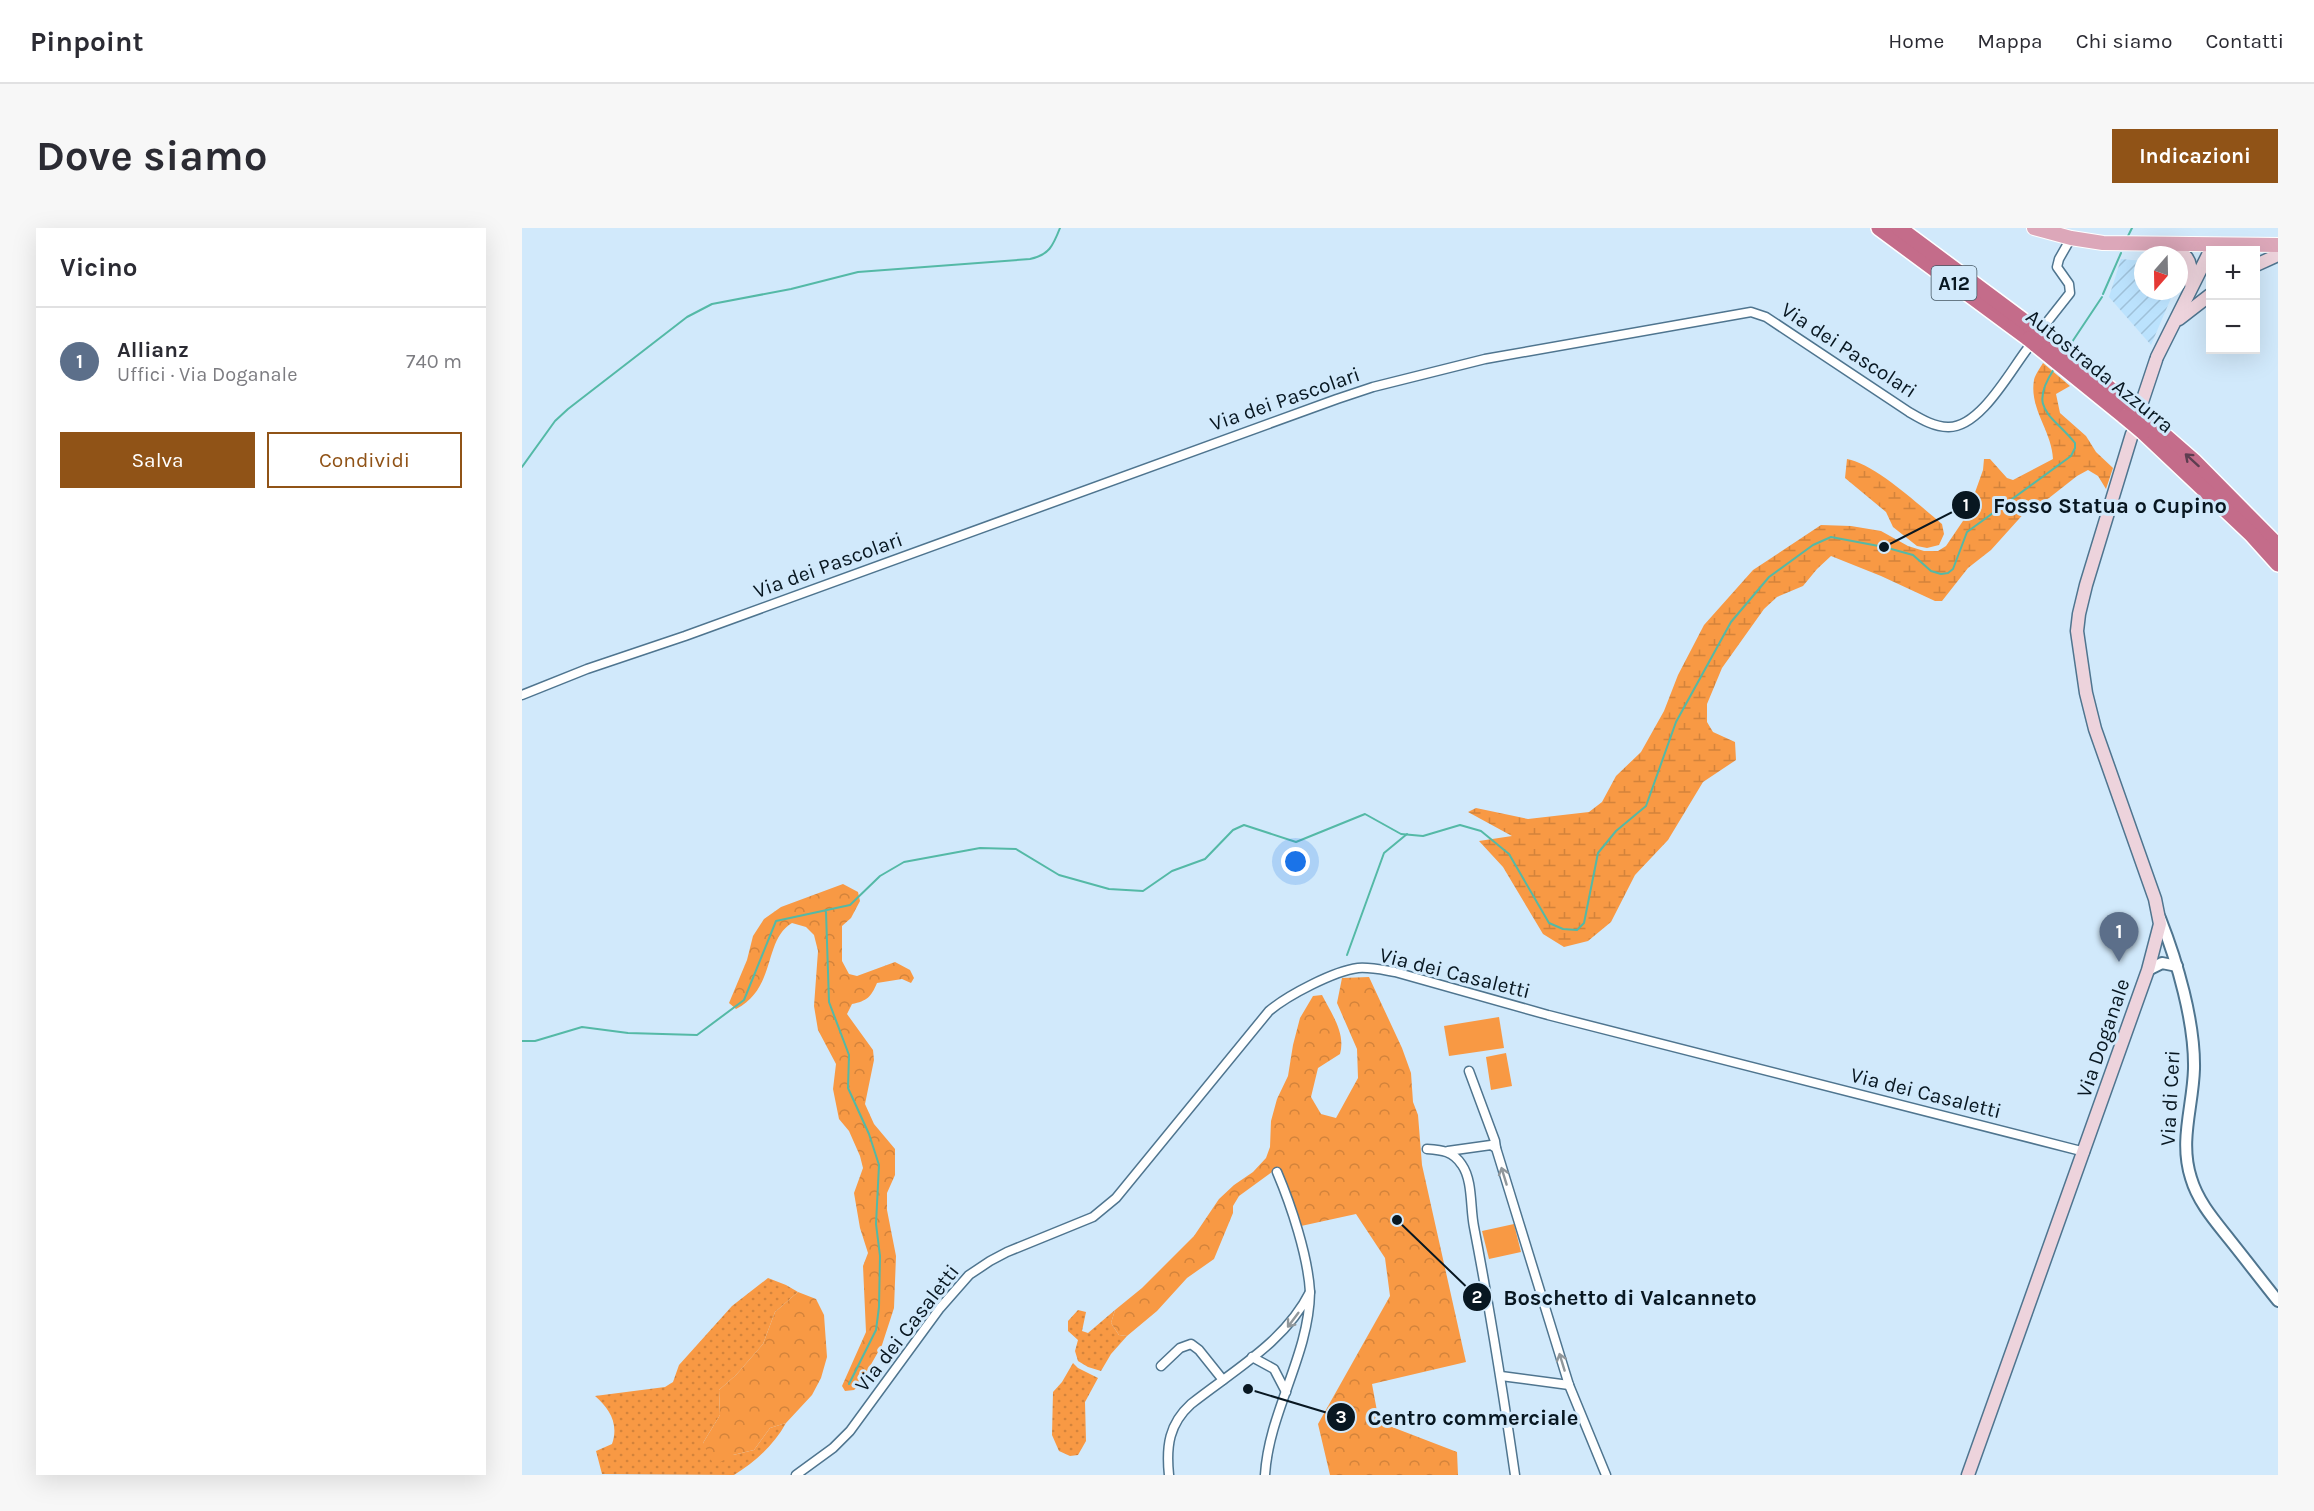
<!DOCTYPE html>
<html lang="it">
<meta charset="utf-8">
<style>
:root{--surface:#fff;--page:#f7f7f7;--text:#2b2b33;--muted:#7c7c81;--line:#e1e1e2;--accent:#905317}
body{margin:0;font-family:Karla,sans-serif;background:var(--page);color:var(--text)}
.controls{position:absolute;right:18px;top:18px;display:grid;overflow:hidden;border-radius:0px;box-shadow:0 6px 24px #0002}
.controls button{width:54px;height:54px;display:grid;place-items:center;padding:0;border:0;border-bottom:2px solid var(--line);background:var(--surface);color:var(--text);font:30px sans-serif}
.compass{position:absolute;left:1612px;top:18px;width:54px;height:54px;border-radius:50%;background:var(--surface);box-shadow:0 6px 24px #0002;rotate:200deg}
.you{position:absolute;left:774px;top:634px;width:21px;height:21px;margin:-15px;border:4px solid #fff;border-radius:50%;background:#1a73e8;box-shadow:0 0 0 9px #1a73e833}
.badge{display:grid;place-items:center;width:39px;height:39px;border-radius:50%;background:var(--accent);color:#fff;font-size:20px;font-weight:700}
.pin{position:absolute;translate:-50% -50px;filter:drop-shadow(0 2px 3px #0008)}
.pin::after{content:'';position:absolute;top:32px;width:21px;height:18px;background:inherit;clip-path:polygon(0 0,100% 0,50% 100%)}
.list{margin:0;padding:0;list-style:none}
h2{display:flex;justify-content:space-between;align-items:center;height:78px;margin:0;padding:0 24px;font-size:26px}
h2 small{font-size:20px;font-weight:400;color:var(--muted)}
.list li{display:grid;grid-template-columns:39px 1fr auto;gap:18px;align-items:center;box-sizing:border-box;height:108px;padding:0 24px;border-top:2px solid var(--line)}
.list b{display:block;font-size:22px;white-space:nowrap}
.list p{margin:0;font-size:20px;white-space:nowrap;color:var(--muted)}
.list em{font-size:20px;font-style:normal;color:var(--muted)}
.actions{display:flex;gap:12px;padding:18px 24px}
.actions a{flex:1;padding:14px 0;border:2px solid var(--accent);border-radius:0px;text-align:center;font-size:21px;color:var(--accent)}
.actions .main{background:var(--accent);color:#fff}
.map{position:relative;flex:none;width:1756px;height:1247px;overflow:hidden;border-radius:0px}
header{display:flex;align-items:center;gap:36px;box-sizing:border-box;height:84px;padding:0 30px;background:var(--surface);border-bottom:2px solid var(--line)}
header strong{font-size:28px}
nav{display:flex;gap:33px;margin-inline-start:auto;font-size:21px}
.intro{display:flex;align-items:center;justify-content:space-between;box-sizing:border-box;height:144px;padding:0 36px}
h1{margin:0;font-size:42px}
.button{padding:15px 27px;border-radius:0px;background:var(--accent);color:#fff;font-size:21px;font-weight:700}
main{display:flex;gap:36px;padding:0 36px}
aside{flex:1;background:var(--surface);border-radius:0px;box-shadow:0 6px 24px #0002}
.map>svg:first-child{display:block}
</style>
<header>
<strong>Pinpoint</strong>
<nav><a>Home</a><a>Mappa</a><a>Chi siamo</a><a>Contatti</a></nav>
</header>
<div class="intro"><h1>Dove siamo</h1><a class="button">Indicazioni</a></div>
<main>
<aside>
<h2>Vicino<small></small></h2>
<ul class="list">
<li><span class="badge" style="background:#5c6f8a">1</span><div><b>Allianz</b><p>Uffici · Via Doganale</p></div><em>740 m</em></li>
</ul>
<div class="actions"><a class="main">Salva</a><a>Condividi</a></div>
</aside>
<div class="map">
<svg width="1756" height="1247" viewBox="0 0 1756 1247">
<defs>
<pattern id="industrial-furrows" width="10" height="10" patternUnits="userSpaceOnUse" patternTransform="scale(1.5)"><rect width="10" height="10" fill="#bbe2fd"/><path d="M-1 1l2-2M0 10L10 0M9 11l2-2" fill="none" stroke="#9fc1d9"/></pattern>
<pattern id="grass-dots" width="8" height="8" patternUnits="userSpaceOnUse" patternTransform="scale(1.5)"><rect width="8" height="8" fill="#f89944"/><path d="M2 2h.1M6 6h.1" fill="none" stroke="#d3833b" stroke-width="1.8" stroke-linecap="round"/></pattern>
<pattern id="forest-crowns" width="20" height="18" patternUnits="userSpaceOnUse" patternTransform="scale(1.5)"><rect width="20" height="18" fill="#f89944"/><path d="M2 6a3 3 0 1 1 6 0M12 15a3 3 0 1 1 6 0" fill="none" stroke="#d3833b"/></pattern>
<pattern id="wetland-marsh" width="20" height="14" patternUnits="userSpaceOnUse" patternTransform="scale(1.5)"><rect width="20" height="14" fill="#f89944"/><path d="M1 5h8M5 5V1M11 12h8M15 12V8" fill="none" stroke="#d3833b"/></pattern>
</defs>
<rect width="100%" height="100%" fill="#d1e9fb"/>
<path fill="url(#industrial-furrows)" d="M1599 31 1621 33V63H1652L1629 117 1587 69Z"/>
<g fill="url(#grass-dots)">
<path d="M246 1050 264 1057 276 1064 253 1084 241 1116 214 1147 197 1162 198 1187 181 1215 211 1227 232 1222 248 1200 264 1195C252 1217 233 1234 212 1247L80 1246 74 1223 90 1216C97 1196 88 1181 73 1168L143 1159 151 1154 157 1137 210 1078Z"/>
<path d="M556 1082 564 1084 560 1103 566 1105 593 1082 589 1095 597 1107 605 1108 589 1126 579 1143 566 1139 556 1133 553 1123 556 1112 546 1103V1093Z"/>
<path d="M551 1135 556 1140 576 1150 563 1174 564 1213 556 1227 548 1228 537 1223 530 1207 531 1164 540 1154Z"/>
</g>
<g fill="url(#forest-crowns)">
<path d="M321 656 336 664 338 673 329 690 320 698V733L327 746 335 748 373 734 388 742 392 750 389 755 380 751 355 755C349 769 345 773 330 776L325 786 351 822 352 832 343 876 352 896 373 921V947L365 965V982L374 1028 372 1080 360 1117 338 1156 332 1162 323 1163 320 1158 344 1104 341 1038 346 1025 338 1000 332 965 341 940 338 928 327 903 317 891 311 861 314 836 296 802 292 778 296 723 292 707 284 699 270 695C241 712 255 760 214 781L207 775 225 732 231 708 242 691 259 679Z"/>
<path d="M847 749 880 820 889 845 891 874 896 887 900 937 944 1134 850 1156 857 1194 935 1224 936 1247H808L796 1196 868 1068 863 1030 834 986 779 998 754 941 717 968 711 978V985L692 1031 665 1050 635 1083 605 1108 597 1107 589 1095 593 1082 620 1060 672 1008 697 971 712 957 731 944 744 930 748 919 749 893 755 871 766 848 771 817 778 790 791 768 800 767C809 785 824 805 818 826L796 840 789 869 799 886 814 890 836 850 835 821 815 775 820 750Z"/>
<path d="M276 1064 294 1071 302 1087 305 1129 299 1150 290 1167 264 1195 248 1200 232 1222 211 1227 192 1238 181 1215 198 1187 197 1162 214 1147 241 1116 253 1084Z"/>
</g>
<g fill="url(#wetland-marsh)">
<path d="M1521 135 1548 158 1534 166 1538 185 1564 208 1574 224 1591 240 1584 261 1576 248 1566 242 1555 248 1527 270 1505 282 1469 322 1446 340 1420 373H1413L1359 348 1309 328 1295 341 1281 358 1255 369 1242 381 1200 440 1185 476V494L1191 504 1213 514 1214 532 1181 554 1146 612 1113 647 1089 694 1066 713 1042 719 1021 706 981 639 957 613 990 608 946 584 954 580 1006 591 1067 584 1080 574 1094 548 1119 524 1142 483 1156 447 1182 397 1231 342 1299 297 1329 298 1359 303 1386 318 1402 323H1416L1424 318 1445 287 1461 242 1462 231H1468L1485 250 1491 252 1531 231C1530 203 1507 181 1512 152 1513 147 1518 140 1521 135Z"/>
<path d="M1325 231C1353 236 1397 277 1420 296L1422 306 1417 317 1405 320 1395 318 1371 299 1364 284 1323 250Z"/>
</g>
<g fill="#f89944">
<path d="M977 789 982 820 927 828 922 798Z"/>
<path d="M984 825 990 858 969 862 964 829Z"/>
<path d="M992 996 999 1024 967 1031 960 1003Z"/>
</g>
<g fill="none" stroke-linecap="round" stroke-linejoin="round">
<g stroke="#54b9a6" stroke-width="2">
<path d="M1606 8 1610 0"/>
<path d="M1581 66 1599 25"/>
<path d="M1548 117 1580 69"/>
<path d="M0 239 33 193 46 181 165 89 190 76 269 61 336 44 508 31C527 27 531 18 538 0"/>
<path d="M304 684 307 774 327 827 326 860 347 906 357 937 354 996 358 1028 357 1079 354 1102 327 1156"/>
<path d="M825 727 862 625 885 606"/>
<path d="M0 813H13L60 799 106 805 175 807 222 772 254 693 328 677 358 648 382 634 458 620 494 621 537 647 587 661 621 663 650 643 683 631 711 602 722 597 774 614 843 586 879 606 901 608 938 597 959 603 987 626 1027 695 1041 701 1055 702 1062 695 1076 625 1094 603 1124 578 1154 494 1209 394 1247 349 1291 317 1309 309 1362 319 1391 327 1409 343 1419 346 1426 345 1431 341 1445 304 1549 228 1553 220V215C1530 186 1505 182 1532 141"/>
</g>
<g stroke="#4f758f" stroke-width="11">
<g id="minor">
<path d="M1522 98 1548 65 1547 56 1535 39 1537 31 1549 10"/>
<path d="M0 467 65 441 163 408 815 171 851 159 963 131 1229 84 1244 89 1387 184C1399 191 1412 199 1426 199 1458 200 1488 143 1506 120"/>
<path d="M947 843 973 913 974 920"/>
<path d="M905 921C920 922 931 923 940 937 951 953 948 980 952 999 968 1082 981 1164 993 1247"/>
<path d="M926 923 969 917 974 920 1047 1157 1084 1247"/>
<path d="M755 944C769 977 786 1028 788 1064"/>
<path d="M730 1129 752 1141 764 1164"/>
<path d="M639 1138 658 1120 669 1116 677 1122 701 1152"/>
<path d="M979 1148 1047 1157"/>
<path d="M274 1247 311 1220 328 1203 418 1080 447 1047 468 1033 485 1024 571 989 594 970 747 783C766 767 812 743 836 740 849 739 861 742 873 744L1026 787 1563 924"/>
<path d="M647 1247C644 1218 647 1196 669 1176 712 1142 763 1114 788 1064 787 1128 747 1183 743 1247"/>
</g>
</g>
<g stroke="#4f758f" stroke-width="14">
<g id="tertiary">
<path d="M1638 690C1655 733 1673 794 1672 841 1671 878 1657 913 1669 950 1676 974 1693 993 1708 1012 1724 1032 1740 1053 1756 1073"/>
<path d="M1626 742 1640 735 1655 738"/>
</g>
</g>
<g stroke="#4f758f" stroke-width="15">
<g id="secondary">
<path d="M1635 22C1664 23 1670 26 1669 56"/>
<path d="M1734 37 1756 27"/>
<path d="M1657 91 1688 67"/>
<path d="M1635 129 1688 23"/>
<path d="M1619 177 1634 132"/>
<path d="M1446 1247 1626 742 1638 696 1633 671 1573 501 1564 465 1555 403 1557 386 1564 357 1610 206"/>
</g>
</g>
<g stroke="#fff" stroke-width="16">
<path id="primary" d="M1512 0 1549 10 1581 15 1756 17"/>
</g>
<g stroke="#fff" stroke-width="18">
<g id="motorway">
<path d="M1357 0 1507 111"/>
<path d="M1377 0 1514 102"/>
<path d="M1520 106 1607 176"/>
<path d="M1513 116 1603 189"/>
<path d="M1625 192 1673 234 1756 318"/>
<path d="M1621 204 1729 306 1756 336"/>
</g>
</g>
<use href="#minor" stroke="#fff" stroke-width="8"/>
<use href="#tertiary" stroke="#fff" stroke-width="10"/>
<use href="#secondary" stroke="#edd3dc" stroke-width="12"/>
<use href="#primary" stroke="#dca7b9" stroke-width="14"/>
<use href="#motorway" stroke="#c46c8a" stroke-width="15"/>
<g stroke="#fff" stroke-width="18" stroke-linecap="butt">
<g id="motorway-bridge">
<path d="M1514 102 1520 106"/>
<path d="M1507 111 1513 116"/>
<path d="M1607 176 1625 192"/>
<path d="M1603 189 1621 204"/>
</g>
</g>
<use href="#motorway-bridge" stroke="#c46c8a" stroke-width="15"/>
</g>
<defs><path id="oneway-shaft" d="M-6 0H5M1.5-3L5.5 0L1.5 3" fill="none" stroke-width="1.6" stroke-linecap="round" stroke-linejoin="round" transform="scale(1.5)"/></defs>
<use stroke="#5d3d50" href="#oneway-shaft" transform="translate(1670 232) rotate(-138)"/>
<g stroke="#90979b">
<use href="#oneway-shaft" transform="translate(982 948) rotate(-107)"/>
<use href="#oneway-shaft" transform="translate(771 1092) rotate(127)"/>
<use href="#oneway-shaft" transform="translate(1040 1134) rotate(-107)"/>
</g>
<g text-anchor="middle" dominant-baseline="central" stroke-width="6" stroke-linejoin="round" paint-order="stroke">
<rect fill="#d1e9fb" stroke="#445662" stroke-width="1.5" x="1409.5" y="38" width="45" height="34" rx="4.5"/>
<g font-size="20" font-weight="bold" fill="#081721">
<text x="1432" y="55">A12</text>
</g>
<g font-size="21" fill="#081721" stroke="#d1e9fb">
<text transform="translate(1327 122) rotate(33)">Via dei Pascolari</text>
<text transform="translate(1578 143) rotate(39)">Autostrada Azzurra</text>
<text transform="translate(763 171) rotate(-19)">Via dei Pascolari</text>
<text transform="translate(306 337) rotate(-20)">Via dei Pascolari</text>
<text transform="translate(933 745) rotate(14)">Via dei Casaletti</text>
<text transform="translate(1581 810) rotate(-71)">Via Doganale</text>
<text transform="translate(1404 865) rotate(14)">Via dei Casaletti</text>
<text transform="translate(1648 870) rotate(-87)">Via di Ceri</text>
<text transform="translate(385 1100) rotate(-52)">Via dei Casaletti</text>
</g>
</g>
<path fill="none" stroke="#081721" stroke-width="2" d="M1362 319L1444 277M875 992L955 1069M726 1161L819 1189"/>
<g fill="#081721" stroke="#d1e9fb" stroke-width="2">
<circle cx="1362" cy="319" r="6"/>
<circle cx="875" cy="992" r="6"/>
<circle cx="726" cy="1161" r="6"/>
<circle cx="1444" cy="277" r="15"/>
<circle cx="955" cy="1069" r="15"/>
<circle cx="819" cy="1189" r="15"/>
</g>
<g font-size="18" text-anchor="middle" font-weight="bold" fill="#fff">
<text x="1444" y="283">1</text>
<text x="955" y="1075">2</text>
<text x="819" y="1195">3</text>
</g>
<g font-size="22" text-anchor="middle" font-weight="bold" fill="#081721" stroke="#d1e9fb" stroke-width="6" stroke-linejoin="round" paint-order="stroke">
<text x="1588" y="285">Fosso Statua o Cupino</text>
<text x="1108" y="1077">Boschetto di Valcanneto</text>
<text x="951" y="1197">Centro commerciale</text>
</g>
</svg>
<div class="controls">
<button>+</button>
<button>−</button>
</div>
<svg class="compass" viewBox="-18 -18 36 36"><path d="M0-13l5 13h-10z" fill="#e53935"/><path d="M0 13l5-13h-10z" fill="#7c7c81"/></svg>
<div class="you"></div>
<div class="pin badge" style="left:1597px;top:734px;background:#5c6f8a">1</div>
</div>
</main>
